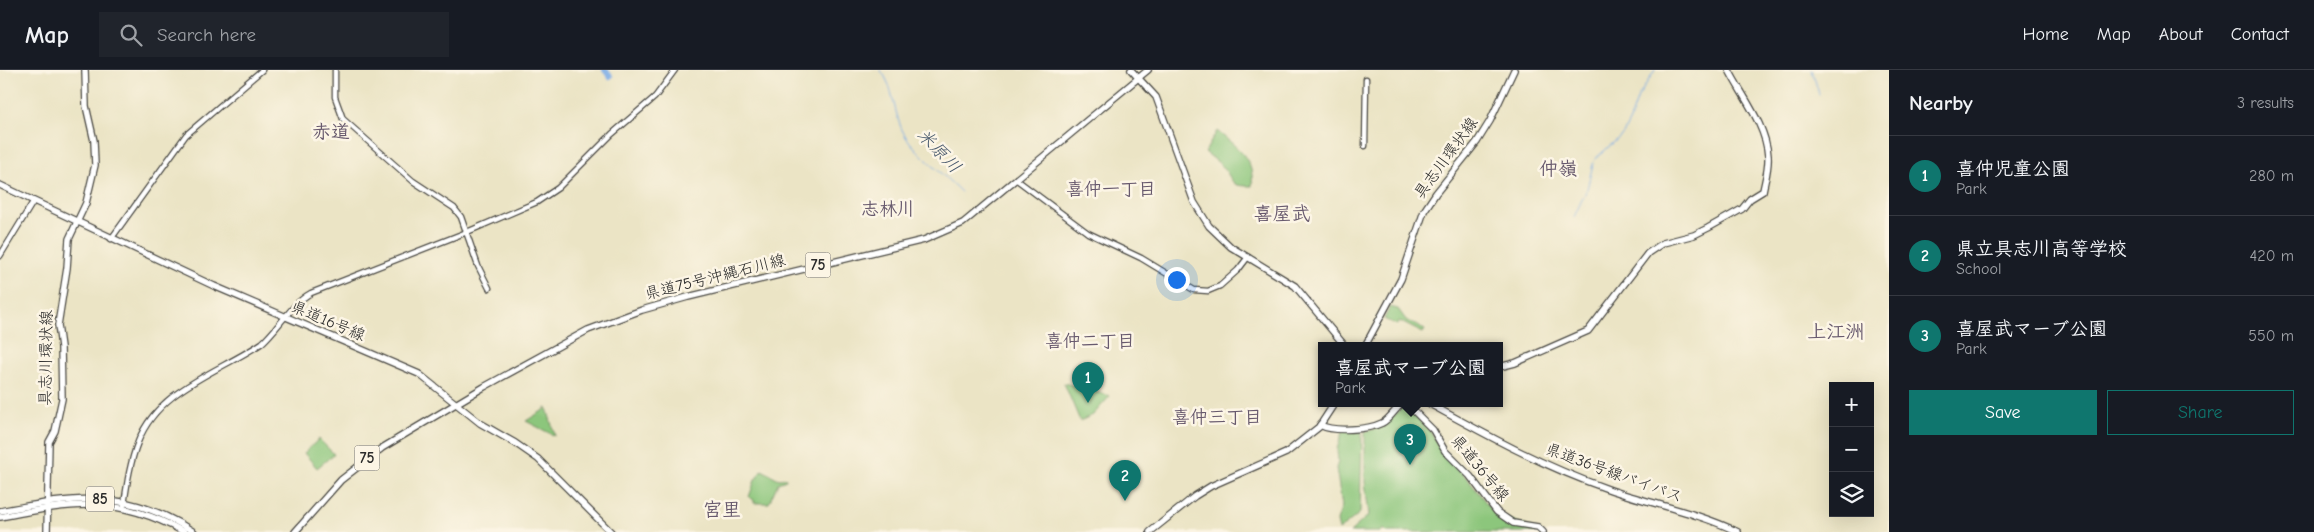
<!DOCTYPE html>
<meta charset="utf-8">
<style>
:root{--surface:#171b24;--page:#20242c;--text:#f1f3f6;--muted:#9ea1a6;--line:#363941;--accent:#0f766e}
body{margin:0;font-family:"Comic Neue","Klee One",sans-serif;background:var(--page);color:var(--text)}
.controls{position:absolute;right:15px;bottom:15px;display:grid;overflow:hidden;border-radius:0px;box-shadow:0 5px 20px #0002}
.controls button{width:45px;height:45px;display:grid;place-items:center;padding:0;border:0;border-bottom:1px solid var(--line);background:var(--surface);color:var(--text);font:25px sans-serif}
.you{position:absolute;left:1176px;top:209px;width:18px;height:18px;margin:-12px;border:4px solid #fff;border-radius:50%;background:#1a73e8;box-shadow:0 0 0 8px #1a73e833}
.badge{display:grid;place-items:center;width:32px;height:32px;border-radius:50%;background:var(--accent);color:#fff;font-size:16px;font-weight:700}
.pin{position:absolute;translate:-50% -41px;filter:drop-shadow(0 1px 2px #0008)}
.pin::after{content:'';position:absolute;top:26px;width:18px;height:15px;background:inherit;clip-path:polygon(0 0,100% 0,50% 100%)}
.popup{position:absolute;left:1318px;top:272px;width:185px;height:65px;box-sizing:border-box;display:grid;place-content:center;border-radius:0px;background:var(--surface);filter:drop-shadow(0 1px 4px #0005);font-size:16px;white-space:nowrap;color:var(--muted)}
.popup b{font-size:19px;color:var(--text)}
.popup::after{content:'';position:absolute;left:50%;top:100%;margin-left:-10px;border:10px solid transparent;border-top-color:var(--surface)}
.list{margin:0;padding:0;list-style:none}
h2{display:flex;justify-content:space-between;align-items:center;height:65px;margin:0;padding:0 20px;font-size:21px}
h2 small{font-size:16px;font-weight:400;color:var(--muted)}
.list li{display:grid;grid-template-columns:32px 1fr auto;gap:15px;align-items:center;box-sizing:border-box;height:80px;padding:0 20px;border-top:1px solid var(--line)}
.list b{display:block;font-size:19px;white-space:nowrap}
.list p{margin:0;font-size:16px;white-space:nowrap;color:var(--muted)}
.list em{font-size:16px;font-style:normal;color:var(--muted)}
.actions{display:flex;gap:10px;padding:15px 20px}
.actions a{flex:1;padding:11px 0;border:1px solid var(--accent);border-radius:0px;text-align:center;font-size:18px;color:var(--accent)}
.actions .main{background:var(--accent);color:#fff}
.icon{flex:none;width:28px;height:28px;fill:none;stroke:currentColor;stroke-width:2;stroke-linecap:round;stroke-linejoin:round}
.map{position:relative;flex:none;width:1889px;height:462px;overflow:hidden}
header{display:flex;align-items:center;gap:30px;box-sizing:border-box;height:70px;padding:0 25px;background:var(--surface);border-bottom:1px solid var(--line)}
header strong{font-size:24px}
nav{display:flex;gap:28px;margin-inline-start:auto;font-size:18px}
.search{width:350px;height:45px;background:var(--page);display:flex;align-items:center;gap:12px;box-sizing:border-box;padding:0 18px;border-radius:0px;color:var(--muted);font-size:19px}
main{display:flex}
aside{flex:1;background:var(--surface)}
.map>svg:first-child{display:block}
</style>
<header>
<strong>Map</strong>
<div class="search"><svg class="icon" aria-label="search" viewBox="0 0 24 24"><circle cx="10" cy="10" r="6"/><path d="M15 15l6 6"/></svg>Search here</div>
<nav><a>Home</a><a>Map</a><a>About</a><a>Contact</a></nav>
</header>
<main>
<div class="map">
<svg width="1889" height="462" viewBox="0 0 1889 462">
<rect width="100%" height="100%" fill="#fcf5e5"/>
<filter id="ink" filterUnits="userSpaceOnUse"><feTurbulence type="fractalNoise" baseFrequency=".02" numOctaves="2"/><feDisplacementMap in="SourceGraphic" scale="10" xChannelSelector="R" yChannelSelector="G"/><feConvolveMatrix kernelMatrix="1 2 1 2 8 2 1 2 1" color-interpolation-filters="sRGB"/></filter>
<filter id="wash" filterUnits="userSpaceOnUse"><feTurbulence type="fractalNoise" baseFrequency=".0096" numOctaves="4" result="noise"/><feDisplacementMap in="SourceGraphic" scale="20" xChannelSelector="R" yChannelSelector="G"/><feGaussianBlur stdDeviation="1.12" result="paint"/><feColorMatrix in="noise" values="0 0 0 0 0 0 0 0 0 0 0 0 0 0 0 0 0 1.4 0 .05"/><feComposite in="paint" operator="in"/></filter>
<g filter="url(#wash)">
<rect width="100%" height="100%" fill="#ebe4c5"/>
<g fill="#8cc67b" stroke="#5c7853">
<path d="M1217 61C1236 77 1255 88 1252 116 1230 116 1235 114 1224 98 1219 92 1211 87 1205 82Z"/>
<path d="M1390 237 1398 239 1406 250 1425 260 1423 263 1399 251 1397 255 1384 249Z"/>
<path d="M1064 313 1110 326 1093 345 1080 351Z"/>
<path d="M1404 335 1431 362 1443 383 1467 408 1495 444 1535 459 1539 462H1387L1384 459 1380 462H1350L1369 445 1365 412V362L1384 356Z"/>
<path d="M547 338 555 366 526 351Z"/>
<path d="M1343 360 1362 362 1360 443 1339 460 1337 451 1342 436 1336 398 1338 392 1337 379Z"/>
<path d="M319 369 334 384 317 398 304 383Z"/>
<path d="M762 400 779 409 786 408V410L778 413 769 433H754V430L749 427 755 410Z"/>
</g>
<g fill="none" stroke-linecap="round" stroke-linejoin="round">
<g stroke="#7aace6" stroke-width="1">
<path d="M880 0C895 15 893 48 906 67 918 84 946 107 961 122"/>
<path d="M1812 0 1819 24"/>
<path d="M1574 147 1587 119 1594 90 1623 64 1630 50 1638 27 1655 0"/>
</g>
<path stroke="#7aace6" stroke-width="6" d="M605 0 610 6"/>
</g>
</g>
<g filter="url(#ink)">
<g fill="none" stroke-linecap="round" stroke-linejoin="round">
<g stroke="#484742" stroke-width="7">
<g id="minor">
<path d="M335 0V27L343 49 413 111 454 138 461 147 478 196 489 218"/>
<path d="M1365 76 1366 9"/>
<path d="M1017 110 1088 163 1141 188 1194 220 1208 221 1220 216 1238 200 1248 187"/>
<path d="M111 169 186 65 262 0"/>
<path d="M0 186 33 132"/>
<path d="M124 435C127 414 130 392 138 372 158 319 219 302 262 273 279 258 291 234 311 223L467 162 537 132 558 118 612 64 655 27 675 0"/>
</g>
</g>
<g stroke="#484742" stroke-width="8">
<g id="major">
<path d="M1131 0 1156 27 1194 132 1209 156 1231 177 1295 216 1345 276"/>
<path d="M0 115 214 216 419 304 480 353 515 373 538 389 611 462"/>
<path d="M1365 276 1401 209 1424 141 1436 123 1477 72 1490 51 1514 0"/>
<path d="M1499 297 1515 293 1588 261 1648 183 1663 173 1694 165 1708 158 1742 139 1750 129 1763 121C1765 110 1769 98 1768 86 1766 55 1742 26 1729 0"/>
<path d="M1407 334 1433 360 1445 381 1470 406 1497 442 1513 453 1538 457 1543 462"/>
<path d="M1430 334C1488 366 1545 397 1608 419 1651 434 1697 442 1738 462"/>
<path d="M1320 355C1333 362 1368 360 1382 353 1389 350 1395 340 1401 334"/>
<path d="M0 441C76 427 125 417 194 462"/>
<path d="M0 447C73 433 115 424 184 462"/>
<path d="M47 462 49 372 55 361 62 329 61 277 58 255 67 198 69 169 86 133 95 95 94 71 86 36 85 0"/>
<path d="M295 462 341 410 382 378 484 317 588 260 642 240 688 227 924 170 963 153 1148 0"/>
<path d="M1150 462 1195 426 1211 416 1286 383 1319 357 1334 334"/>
</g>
</g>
<use href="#minor" stroke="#fff" stroke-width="4.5"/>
<use href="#major" stroke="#fff" stroke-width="5.5"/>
</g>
</g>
<g text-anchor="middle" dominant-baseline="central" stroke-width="5" stroke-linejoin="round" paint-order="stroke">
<g fill="#fcf5e5" stroke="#6a6863" stroke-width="1">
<rect x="805.5" y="182.5" width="25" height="25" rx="4"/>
<rect x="354.5" y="375.5" width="25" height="25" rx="4"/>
<rect x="86" y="416.5" width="28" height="25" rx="4"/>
</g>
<g font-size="15" font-weight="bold" fill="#2b2b2b">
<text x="818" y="195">75</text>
<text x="367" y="388">75</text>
<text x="100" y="429">85</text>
</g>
<g font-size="16" fill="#2b2b2b" stroke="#fcf5e5">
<text transform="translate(1446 88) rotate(-54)">具志川環状線</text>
<text transform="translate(715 207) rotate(-14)">県道75号沖縄石川線</text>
<text transform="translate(328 251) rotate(23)">県道16号線</text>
<text transform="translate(46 288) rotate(-89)">具志川環状線</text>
<text transform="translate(1480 398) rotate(50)">県道36号線</text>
<text transform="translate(1614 403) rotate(20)">県道36号線バイパス</text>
</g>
<g font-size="18" font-style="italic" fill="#47586c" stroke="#fcf5e5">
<text transform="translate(939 81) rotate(46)">米原川</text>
</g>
<g font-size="18" font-weight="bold" fill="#685a6e" stroke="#fcf5e5">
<text x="1111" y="119">喜仲一丁目</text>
<text x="888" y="139">志林川</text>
<text x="1090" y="271">喜仲二丁目</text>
<text x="1217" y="347">喜仲三丁目</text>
</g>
<g font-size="19" font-weight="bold" fill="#685a6e" stroke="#fcf5e5">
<text x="331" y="62">赤道</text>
<text x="1558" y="99">仲嶺</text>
<text x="1282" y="144">喜屋武</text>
<text x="1836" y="262">上江洲</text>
<text x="722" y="440">宮里</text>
</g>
</g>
</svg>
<div class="controls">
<button>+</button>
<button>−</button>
<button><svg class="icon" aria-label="layers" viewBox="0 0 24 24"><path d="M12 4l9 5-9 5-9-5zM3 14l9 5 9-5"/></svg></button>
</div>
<div class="you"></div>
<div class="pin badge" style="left:1088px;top:333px">1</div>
<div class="pin badge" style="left:1125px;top:431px">2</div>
<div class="pin badge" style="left:1410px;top:395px">3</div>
<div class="popup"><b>喜屋武マーブ公園</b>Park</div>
</div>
<aside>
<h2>Nearby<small>3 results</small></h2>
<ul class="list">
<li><span class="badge">1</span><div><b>喜仲児童公園</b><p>Park</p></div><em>280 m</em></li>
<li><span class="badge">2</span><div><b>県立具志川高等学校</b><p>School</p></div><em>420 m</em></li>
<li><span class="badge">3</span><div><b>喜屋武マーブ公園</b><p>Park</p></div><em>550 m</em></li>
</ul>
<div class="actions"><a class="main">Save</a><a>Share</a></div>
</aside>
</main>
